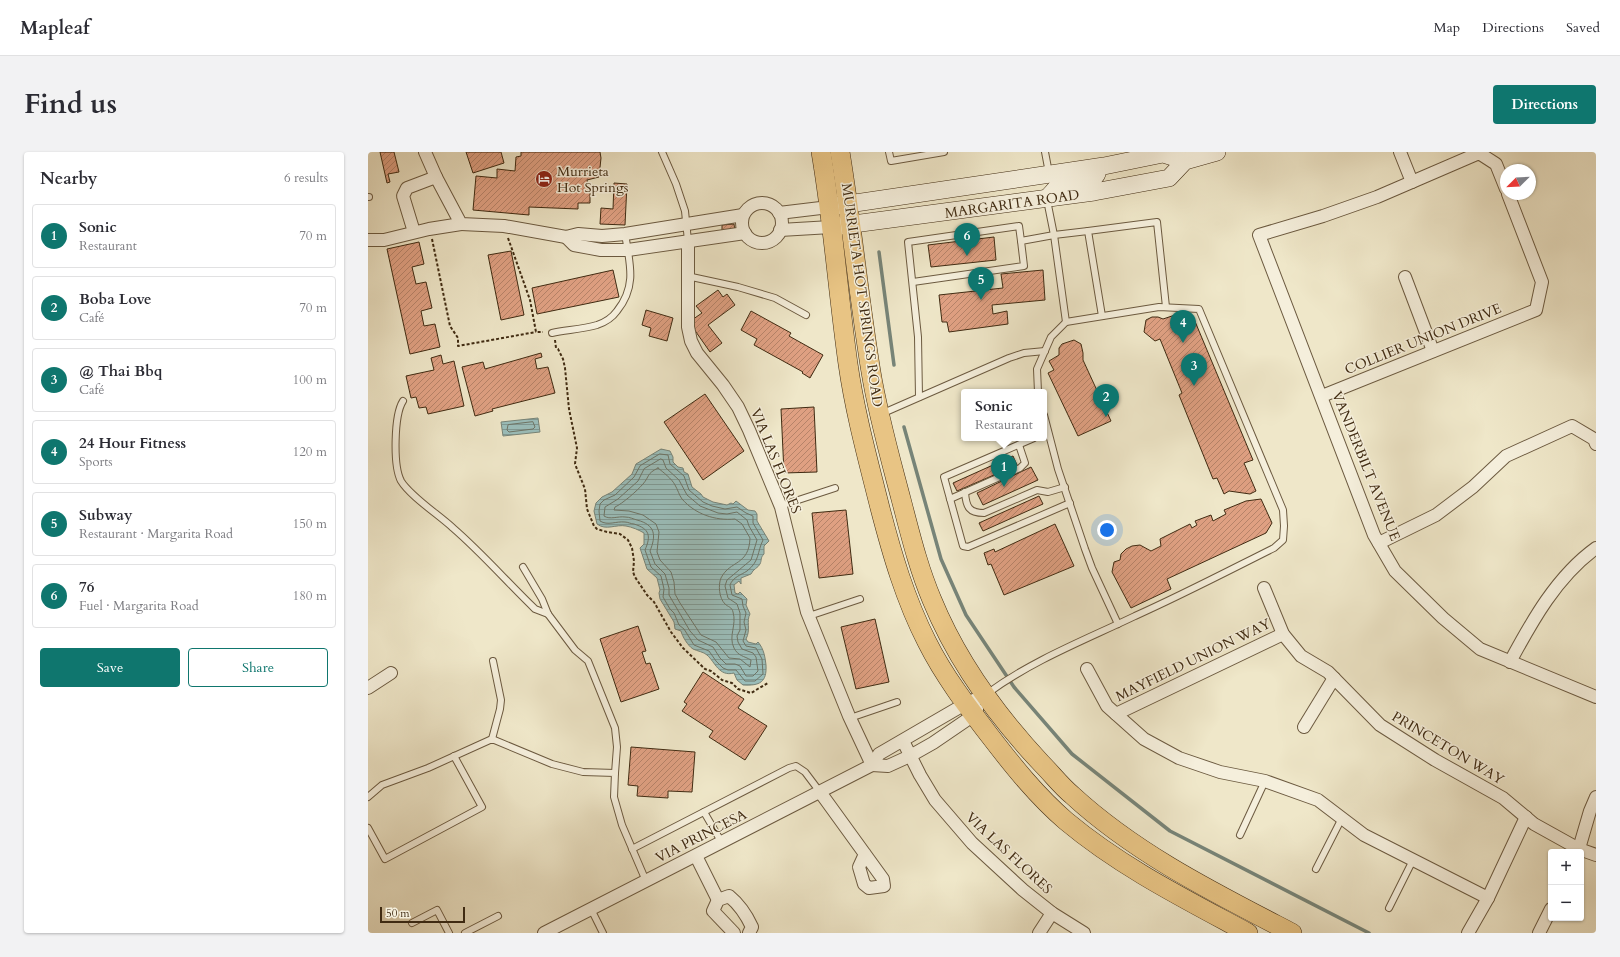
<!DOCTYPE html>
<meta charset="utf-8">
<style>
:root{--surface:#fff;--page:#f2f2f3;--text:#2b2b33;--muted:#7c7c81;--line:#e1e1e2;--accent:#0f766e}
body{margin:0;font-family:Cardo,serif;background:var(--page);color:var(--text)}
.controls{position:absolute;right:12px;bottom:12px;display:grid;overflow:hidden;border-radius:4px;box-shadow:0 1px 3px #0004}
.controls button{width:36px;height:36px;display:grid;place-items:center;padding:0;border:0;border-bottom:1px solid var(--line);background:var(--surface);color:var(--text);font:20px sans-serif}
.compass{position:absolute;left:1132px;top:12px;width:36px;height:36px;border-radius:50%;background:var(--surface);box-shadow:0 1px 3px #0004;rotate:246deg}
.scale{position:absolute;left:12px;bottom:10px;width:85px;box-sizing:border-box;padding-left:4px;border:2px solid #402b12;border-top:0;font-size:11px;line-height:14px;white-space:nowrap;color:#402b12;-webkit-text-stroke:3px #f5efdc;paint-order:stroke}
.you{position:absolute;left:739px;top:378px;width:14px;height:14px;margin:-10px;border:3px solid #fff;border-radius:50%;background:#1a73e8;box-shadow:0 0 0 6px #1a73e833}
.badge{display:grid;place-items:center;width:26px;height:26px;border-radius:50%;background:var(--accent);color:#fff;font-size:13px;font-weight:700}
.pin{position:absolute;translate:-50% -33px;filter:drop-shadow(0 1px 2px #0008)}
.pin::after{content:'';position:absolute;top:21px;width:14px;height:12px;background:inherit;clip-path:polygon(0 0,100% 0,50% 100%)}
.popup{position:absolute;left:593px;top:237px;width:86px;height:52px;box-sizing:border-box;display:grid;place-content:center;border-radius:4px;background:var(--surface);filter:drop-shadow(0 1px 3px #0005);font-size:13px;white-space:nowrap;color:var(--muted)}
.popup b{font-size:15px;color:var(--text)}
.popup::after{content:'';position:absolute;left:50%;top:100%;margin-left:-8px;border:8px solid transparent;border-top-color:var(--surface)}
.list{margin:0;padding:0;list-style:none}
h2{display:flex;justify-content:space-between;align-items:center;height:52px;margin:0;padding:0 16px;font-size:17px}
h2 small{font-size:13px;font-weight:400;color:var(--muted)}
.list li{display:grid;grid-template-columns:26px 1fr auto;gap:12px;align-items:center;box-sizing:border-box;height:64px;margin:0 8px 8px;padding:0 8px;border:1px solid var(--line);border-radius:4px}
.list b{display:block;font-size:15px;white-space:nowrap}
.list p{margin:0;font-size:13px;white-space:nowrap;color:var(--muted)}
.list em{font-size:13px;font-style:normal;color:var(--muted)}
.actions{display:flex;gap:8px;padding:12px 16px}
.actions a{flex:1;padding:9px 0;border:1px solid var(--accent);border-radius:4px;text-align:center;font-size:14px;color:var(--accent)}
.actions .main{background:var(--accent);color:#fff}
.map{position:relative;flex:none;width:1228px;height:781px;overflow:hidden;border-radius:4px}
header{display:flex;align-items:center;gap:24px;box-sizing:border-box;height:56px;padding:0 20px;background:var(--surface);border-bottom:1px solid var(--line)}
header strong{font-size:19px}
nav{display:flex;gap:22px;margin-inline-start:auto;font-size:14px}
.intro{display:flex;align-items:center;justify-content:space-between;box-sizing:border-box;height:96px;padding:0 24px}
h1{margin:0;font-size:28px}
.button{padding:10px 18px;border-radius:4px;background:var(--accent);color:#fff;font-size:14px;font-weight:700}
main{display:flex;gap:24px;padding:0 24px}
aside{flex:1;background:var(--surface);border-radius:4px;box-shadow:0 1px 3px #0004}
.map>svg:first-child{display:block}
</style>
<header>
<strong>Mapleaf</strong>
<nav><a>Map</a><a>Directions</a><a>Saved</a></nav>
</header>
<div class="intro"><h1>Find us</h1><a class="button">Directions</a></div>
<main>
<aside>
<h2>Nearby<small>6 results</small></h2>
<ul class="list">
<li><span class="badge">1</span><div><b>Sonic</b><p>Restaurant</p></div><em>70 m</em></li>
<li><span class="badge">2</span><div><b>Boba Love</b><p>Café</p></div><em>70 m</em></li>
<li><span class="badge">3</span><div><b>@ Thai Bbq</b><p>Café</p></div><em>100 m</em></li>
<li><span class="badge">4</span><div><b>24 Hour Fitness</b><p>Sports</p></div><em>120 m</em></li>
<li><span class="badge">5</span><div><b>Subway</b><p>Restaurant · Margarita Road</p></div><em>150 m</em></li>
<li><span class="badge">6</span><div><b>76</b><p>Fuel · Margarita Road</p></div><em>180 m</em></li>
</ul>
<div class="actions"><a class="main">Save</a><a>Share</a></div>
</aside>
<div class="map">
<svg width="1228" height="781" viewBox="0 0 1228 781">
<defs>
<pattern id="water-rules" width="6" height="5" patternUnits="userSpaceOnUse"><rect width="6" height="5" fill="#9bbfbc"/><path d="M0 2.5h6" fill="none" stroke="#809b97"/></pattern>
<pattern id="building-hatch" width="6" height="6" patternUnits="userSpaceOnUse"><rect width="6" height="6" fill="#dfa082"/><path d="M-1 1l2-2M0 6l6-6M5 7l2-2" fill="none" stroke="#b68369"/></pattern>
</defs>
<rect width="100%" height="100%" fill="#efe7c9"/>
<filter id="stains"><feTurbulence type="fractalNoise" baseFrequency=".005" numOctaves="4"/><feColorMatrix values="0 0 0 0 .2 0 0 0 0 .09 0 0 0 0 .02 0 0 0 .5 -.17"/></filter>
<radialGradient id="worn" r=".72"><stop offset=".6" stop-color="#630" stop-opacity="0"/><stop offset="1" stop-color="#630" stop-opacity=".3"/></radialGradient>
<g fill="url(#water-rules)" stroke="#778478">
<path d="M170 266 172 280 135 284 133 270Z"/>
<path d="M293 297 302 299 305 305V310L310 315 315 316 316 320 320 322 324 335 333 342 335 345 345 350 359 353 363 351 365 352 368 349 380 358 387 359 389 362V369L401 389 396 394V402C392 406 394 408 392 412 390 416 385 417 383 422L373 426V432L371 429 366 433 367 441 370 442 372 440 379 447 378 453 382 462C378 469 383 478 378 487L380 490 388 492 390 490C396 497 397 505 398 513 399 530 392 534 375 533L369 528 366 521C351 525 347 510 339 503 336 500 329 499 325 497 320 494 314 484 313 479L307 477 306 470 292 447 291 441 292 438 289 426 279 417 272 396 276 392V381C271 378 264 375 258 374 248 372 238 379 229 372L226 359 228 351 234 345 244 340 264 322 268 312Z"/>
</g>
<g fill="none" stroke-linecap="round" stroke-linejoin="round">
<g stroke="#6e7567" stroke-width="1">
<path d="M165 270 167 275 165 277 141 280 139 278 140 273Z"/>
<path d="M292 302 300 303 302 312 316 324 321 338 335 350 344 354 357 357 369 355 378 361 385 364V371L395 388C389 400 392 409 379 419 373 423 365 425 362 433L364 443 374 447 375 454 378 461 376 470 378 478 375 489 378 494 388 496 394 507 395 522 387 529H377L368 518H360L355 516 348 509 341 499 326 493 316 477 311 473 306 461 302 457 295 445 296 437 293 424 283 415 277 398C283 384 282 377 266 372 263 372 260 370 257 370 248 369 240 374 232 369L231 359 232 352 236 348 247 343 266 325 272 314Z"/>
<path d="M293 307 295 308 298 316 311 328 319 343 332 354 350 361 359 362 369 360 379 368 381 374 389 388 383 408 359 428 357 434 360 446 369 452 372 461V478L369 484 370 490 374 497 385 501 388 505 390 519 385 524H378L372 514 367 512H358L352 506 345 495 330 488 322 479 301 443V436L297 422 287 412 282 399C288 384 288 373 269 368 265 367 262 365 257 365 250 364 242 368 236 364L237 355 250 347 270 329 276 317Z"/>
<path d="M290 316C295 320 304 327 307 333 310 338 311 343 314 347 327 362 347 369 367 367L374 372 382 386C381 414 362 408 353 426 350 433 351 446 357 452 360 455 364 455 365 460 369 473 360 484 366 496 370 504 376 504 383 508L382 515 372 507 361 506 348 490 333 483 312 451 307 442 306 430 303 420 292 408 289 400 291 380 288 372 275 363 261 359 246 358 247 355C254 352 269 339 275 332 282 324 278 322 290 316Z"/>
</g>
<g stroke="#778478" stroke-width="3.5">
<path d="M511 100 526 213"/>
<path d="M536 275 573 407 598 463 646 535 704 602 802 679 1001 781"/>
</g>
</g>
<g fill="url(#building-hatch)" stroke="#402b12">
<path d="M12 0H26L31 20 20 22 22 30 19 31Z"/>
<path d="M98 0H133L136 11 105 21Z"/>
<path d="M153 0H232L233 6 231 25 219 28 222 42V51H210V57L161 55V63L105 58 108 24 129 26V17L147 19 148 5 153 4Z"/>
<path d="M246 31 259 32 257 73 232 72 233 56 245 57Z"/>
<path d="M366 72 367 79 354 80V73Z"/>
<path d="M626 85 628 108 563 115 560 93Z"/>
<path d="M51 90 56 112 44 115 48 132 58 130 64 156 53 159 56 174 67 172 72 195 42 202 19 97Z"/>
<path d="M143 99 156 163 133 168 120 103Z"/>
<path d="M245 118 251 145 169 162 164 136Z"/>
<path d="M675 118 677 148 624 153 625 162 639 159 640 172 581 180 579 170H574L571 143 635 136 633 122Z"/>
<path d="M350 138 355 145 359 142 367 153 340 173 354 191 342 200 321 170 334 161 328 154Z"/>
<path d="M278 158 305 166 299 189 281 184 283 176 274 173Z"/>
<path d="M383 159 423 181 421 184 455 203 442 226 434 221 435 220 386 193 389 187 373 178Z"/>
<path d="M819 162 826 167 885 308 876 311 888 339 882 342 861 339 856 342 849 326 845 327 811 243 814 241 792 187 787 189 776 180 778 168 784 165H790L795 167 807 163 808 166Z"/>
<path d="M706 188 713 192 715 201V208L743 269 710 284 680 221 686 218 681 209 691 203V196L694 192Z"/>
<path d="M173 201 174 205 167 207 169 217 180 215 187 241 124 257 125 259 107 264 94 215 115 210 117 217Z"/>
<path d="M73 203 75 212 86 209 96 254 60 262 58 255 51 256 48 245 43 246 38 224 66 218 63 206Z"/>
<path d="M337 242 376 299 335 328 296 270Z"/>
<path d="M446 255 449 320 416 321 413 257Z"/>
<path d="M645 304 649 313 589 339 585 331Z"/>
<path d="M663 315 670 328 615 353 609 341Z"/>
<path d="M671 344 675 352 615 379 611 371Z"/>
<path d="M893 347 904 371 898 381 799 427 803 437 763 456 744 420 746 410 752 408 753 402 758 397 764 394 772 393 783 399 793 394 792 387 822 372 824 376 829 373 827 369 843 363 845 369 858 362 856 358 878 349Z"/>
<path d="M478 358 485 422 451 426 444 361Z"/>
<path d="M687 372 706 414 636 443 623 412 620 413 616 401 626 397 627 400Z"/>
<path d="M507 467 521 530 488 537 473 475Z"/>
<path d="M270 474 278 499 274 500 278 512 282 511 291 537 253 550 232 487Z"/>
<path d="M335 520 376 547 370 556 399 574 377 608 341 585 345 579 314 559 319 552 316 550Z"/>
<path d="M263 595 327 600 324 640 300 639V646L269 644 270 634 260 633Z"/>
</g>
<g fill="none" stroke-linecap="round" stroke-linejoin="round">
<g stroke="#6c5a40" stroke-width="8">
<g id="service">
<path d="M294 0 308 32 317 59 320 89"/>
<path d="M521 0 523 9 576 0"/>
<path d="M677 0 681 21"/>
<path d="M0 45H1"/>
<path d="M679 48 686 83 698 170"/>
<path d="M319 124 370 135 407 146 438 163"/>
<path d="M545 130 656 114 653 89 686 83 720 79"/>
<path d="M734 164 720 79 789 70 798 155"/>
<path d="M184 181C199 178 215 177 229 173 238 170 244 166 249 159 269 134 262 112 257 82"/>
<path d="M551 245 550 185 540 90 651 74 653 89"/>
<path d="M35 249C26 263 25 314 33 329 42 344 71 363 85 376 114 401 139 430 167 457L180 462"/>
<path d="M513 262 641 206 656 201 677 199"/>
<path d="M676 263 690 317 717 397 724 416 750 472"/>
<path d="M666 286 576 325 595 394 600 395 702 351"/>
<path d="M597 340C598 355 601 361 616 361L669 338 680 340 697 335"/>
<path d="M582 347 652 316 657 311 651 293"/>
<path d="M412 354 467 336"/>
<path d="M155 415 174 447 180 462 207 498 220 509 247 576 249 595 247 621"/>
<path d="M441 464 492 447"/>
<path d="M620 541C665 508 717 488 767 464 814 443 860 419 906 396L915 388 916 374 915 358 831 157 791 155 698 170 683 185 669 217 670 240"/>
<path d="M482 566 529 550"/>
<path d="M124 587 132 557 133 548 125 509"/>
<path d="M0 645 14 633 60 616 124 587 184 612 215 620 247 621 246 645 254 673 278 729"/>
<path d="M336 660 354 691"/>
<path d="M0 676 17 707 114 655 86 604"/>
<path d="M872 683 897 629"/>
<path d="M264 697 421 616 428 614 437 620 452 640"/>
<path d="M948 717 974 666"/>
<path d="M1021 756 1045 708"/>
<path d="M223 757 235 781"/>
<path d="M44 771 69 758 81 781"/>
<path d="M97 781 130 764"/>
</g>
</g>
<g stroke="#6c5a40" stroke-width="14">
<g id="minor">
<path d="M57 0 68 25 93 72 136 74 198 85 210 82 234 84 257 82 375 63"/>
<path d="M1032 0 1044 30"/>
<path d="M1138 37 1128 12 1111 1 1009 45 955 64 891 83 1006 383 1027 419 1075 466 1112 497 1228 545"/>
<circle cx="394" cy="71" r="20"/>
<path d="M411 61 461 55"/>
<path d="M412 78 463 75"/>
<path d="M46 80 35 44 39 36 68 25"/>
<path d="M198 85 206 93 233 98H260L377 81"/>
<path d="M0 88H16L61 77 93 72"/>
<path d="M320 89V175L323 189 329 201 355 233 370 255 381 278 413 355 439 460 481 564 504 613"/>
<path d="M1037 125 1065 199"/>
<path d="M954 244 1168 158 1174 130 1140 42"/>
<path d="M1011 391 1068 363 1105 335 1138 304 1204 274 1226 287 1228 292"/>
<path d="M896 436 915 482 933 504 960 520 1012 573 1067 608 1135 646 1166 672 1211 697 1228 703"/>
<path d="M1142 510C1164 469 1189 424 1228 396"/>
<path d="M719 517 739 554 776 587 811 606 852 620 897 629 950 648 996 683 1120 746"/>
<path d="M0 536 23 521"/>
<path d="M748 562 915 482"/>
<path d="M936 575 966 526"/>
<path d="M535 589 552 623 567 648 604 691 655 738 684 761 716 781"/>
<path d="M504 613 520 614 542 604 565 591 606 563 609 557"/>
<path d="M452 640 515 727 516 734 501 736 496 732 491 715 497 702"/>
<path d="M1210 700 1222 659 1228 645"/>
<path d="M328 704 350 748"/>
<path d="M176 781 504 613 511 602 597 552 617 543"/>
<path d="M366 781 345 759 350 748 361 744C372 753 378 762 384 775L381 781"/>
<path d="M671 781 684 761"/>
<path d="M1100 781 1120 746 1158 665"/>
<path d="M1171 781 1183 757"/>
</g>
</g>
<g stroke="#402b12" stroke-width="18">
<g id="secondary">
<path d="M681 44 690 34 726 26 729 22"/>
<path d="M467 54 736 14 795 2 817 9"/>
<path d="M463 75 726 40 801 26 817 9 849 0"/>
</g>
</g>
<g stroke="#402b12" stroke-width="20">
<g id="primary">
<path d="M453 0C465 70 470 141 480 212 487 261 500 308 512 356 524 402 537 447 559 490 576 524 599 554 622 584 645 614 669 644 698 669 753 715 817 747 880 781"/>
<path d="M472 0C484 73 491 147 503 220 510 263 522 305 533 347 542 381 550 415 564 448 589 509 629 564 674 612 684 622 693 634 704 643 768 702 847 741 924 781"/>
</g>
</g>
<g stroke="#402b12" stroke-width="2" stroke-dasharray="3 2" stroke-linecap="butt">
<path d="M140 86 162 148 168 180H175"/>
<path d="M64 87 82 174 90 186V194L168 180"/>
<path d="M187 188 188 196 190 197 195 207 197 216 201 257 209 296 207 312 217 337 219 357 226 374 229 377 239 380 252 382 260 388 264 396 266 409 265 420 267 425 279 443 286 450 303 480 315 496 337 517 343 519 354 528 364 531 370 537 383 541 400 531"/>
</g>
<use href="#service" stroke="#f5efdc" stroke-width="6"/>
<use href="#minor" stroke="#f5efdc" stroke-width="12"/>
<use href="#secondary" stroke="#f5efdc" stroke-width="17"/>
<use href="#primary" stroke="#e8c484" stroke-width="19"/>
</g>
<defs>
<g id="hotel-disc" transform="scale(0.9)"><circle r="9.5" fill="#8f2418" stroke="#f5efdc"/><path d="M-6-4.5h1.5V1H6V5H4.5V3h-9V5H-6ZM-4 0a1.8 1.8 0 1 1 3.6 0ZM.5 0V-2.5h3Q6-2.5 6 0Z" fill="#fff"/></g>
</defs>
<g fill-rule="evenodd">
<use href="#hotel-disc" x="176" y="27"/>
</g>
<g text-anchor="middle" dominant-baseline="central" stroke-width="3" stroke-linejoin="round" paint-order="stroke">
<g font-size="14" fill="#402b12" stroke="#f5efdc" text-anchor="start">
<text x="189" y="19">Murrieta<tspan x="189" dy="16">Hot Springs</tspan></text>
</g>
<g font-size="14" fill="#402b12" stroke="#f5efdc">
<text transform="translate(644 52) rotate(-8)">MARGARITA ROAD</text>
<text transform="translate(494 143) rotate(82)">MURRIETA HOT SPRINGS ROAD</text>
<text transform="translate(1055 187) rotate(-22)">COLLIER UNION DRIVE</text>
<text transform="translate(408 309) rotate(68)">VIA LAS FLORES</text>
<text transform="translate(998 314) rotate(68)">VANDERBILT AVENUE</text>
<text transform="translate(825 508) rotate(-26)">MAYFIELD UNION WAY</text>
<text transform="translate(1080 596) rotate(31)">PRINCETON WAY</text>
<text transform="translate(333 684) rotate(-27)">VIA PRINCESA</text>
<text transform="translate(641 701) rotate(43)">VIA LAS FLORES</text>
</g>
</g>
<rect width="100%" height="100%" filter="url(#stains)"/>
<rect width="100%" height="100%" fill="url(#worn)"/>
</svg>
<div class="controls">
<button>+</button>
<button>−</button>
</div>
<svg class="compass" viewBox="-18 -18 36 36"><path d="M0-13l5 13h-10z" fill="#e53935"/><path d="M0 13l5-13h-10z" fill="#7c7c81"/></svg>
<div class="scale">50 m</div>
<div class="you"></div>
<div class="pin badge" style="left:636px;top:335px">1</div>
<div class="popup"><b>Sonic</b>Restaurant</div>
<div class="pin badge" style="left:738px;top:265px">2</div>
<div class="pin badge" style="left:826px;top:234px">3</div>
<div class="pin badge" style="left:815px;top:191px">4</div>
<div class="pin badge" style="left:613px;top:148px">5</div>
<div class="pin badge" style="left:599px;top:104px">6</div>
</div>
</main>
